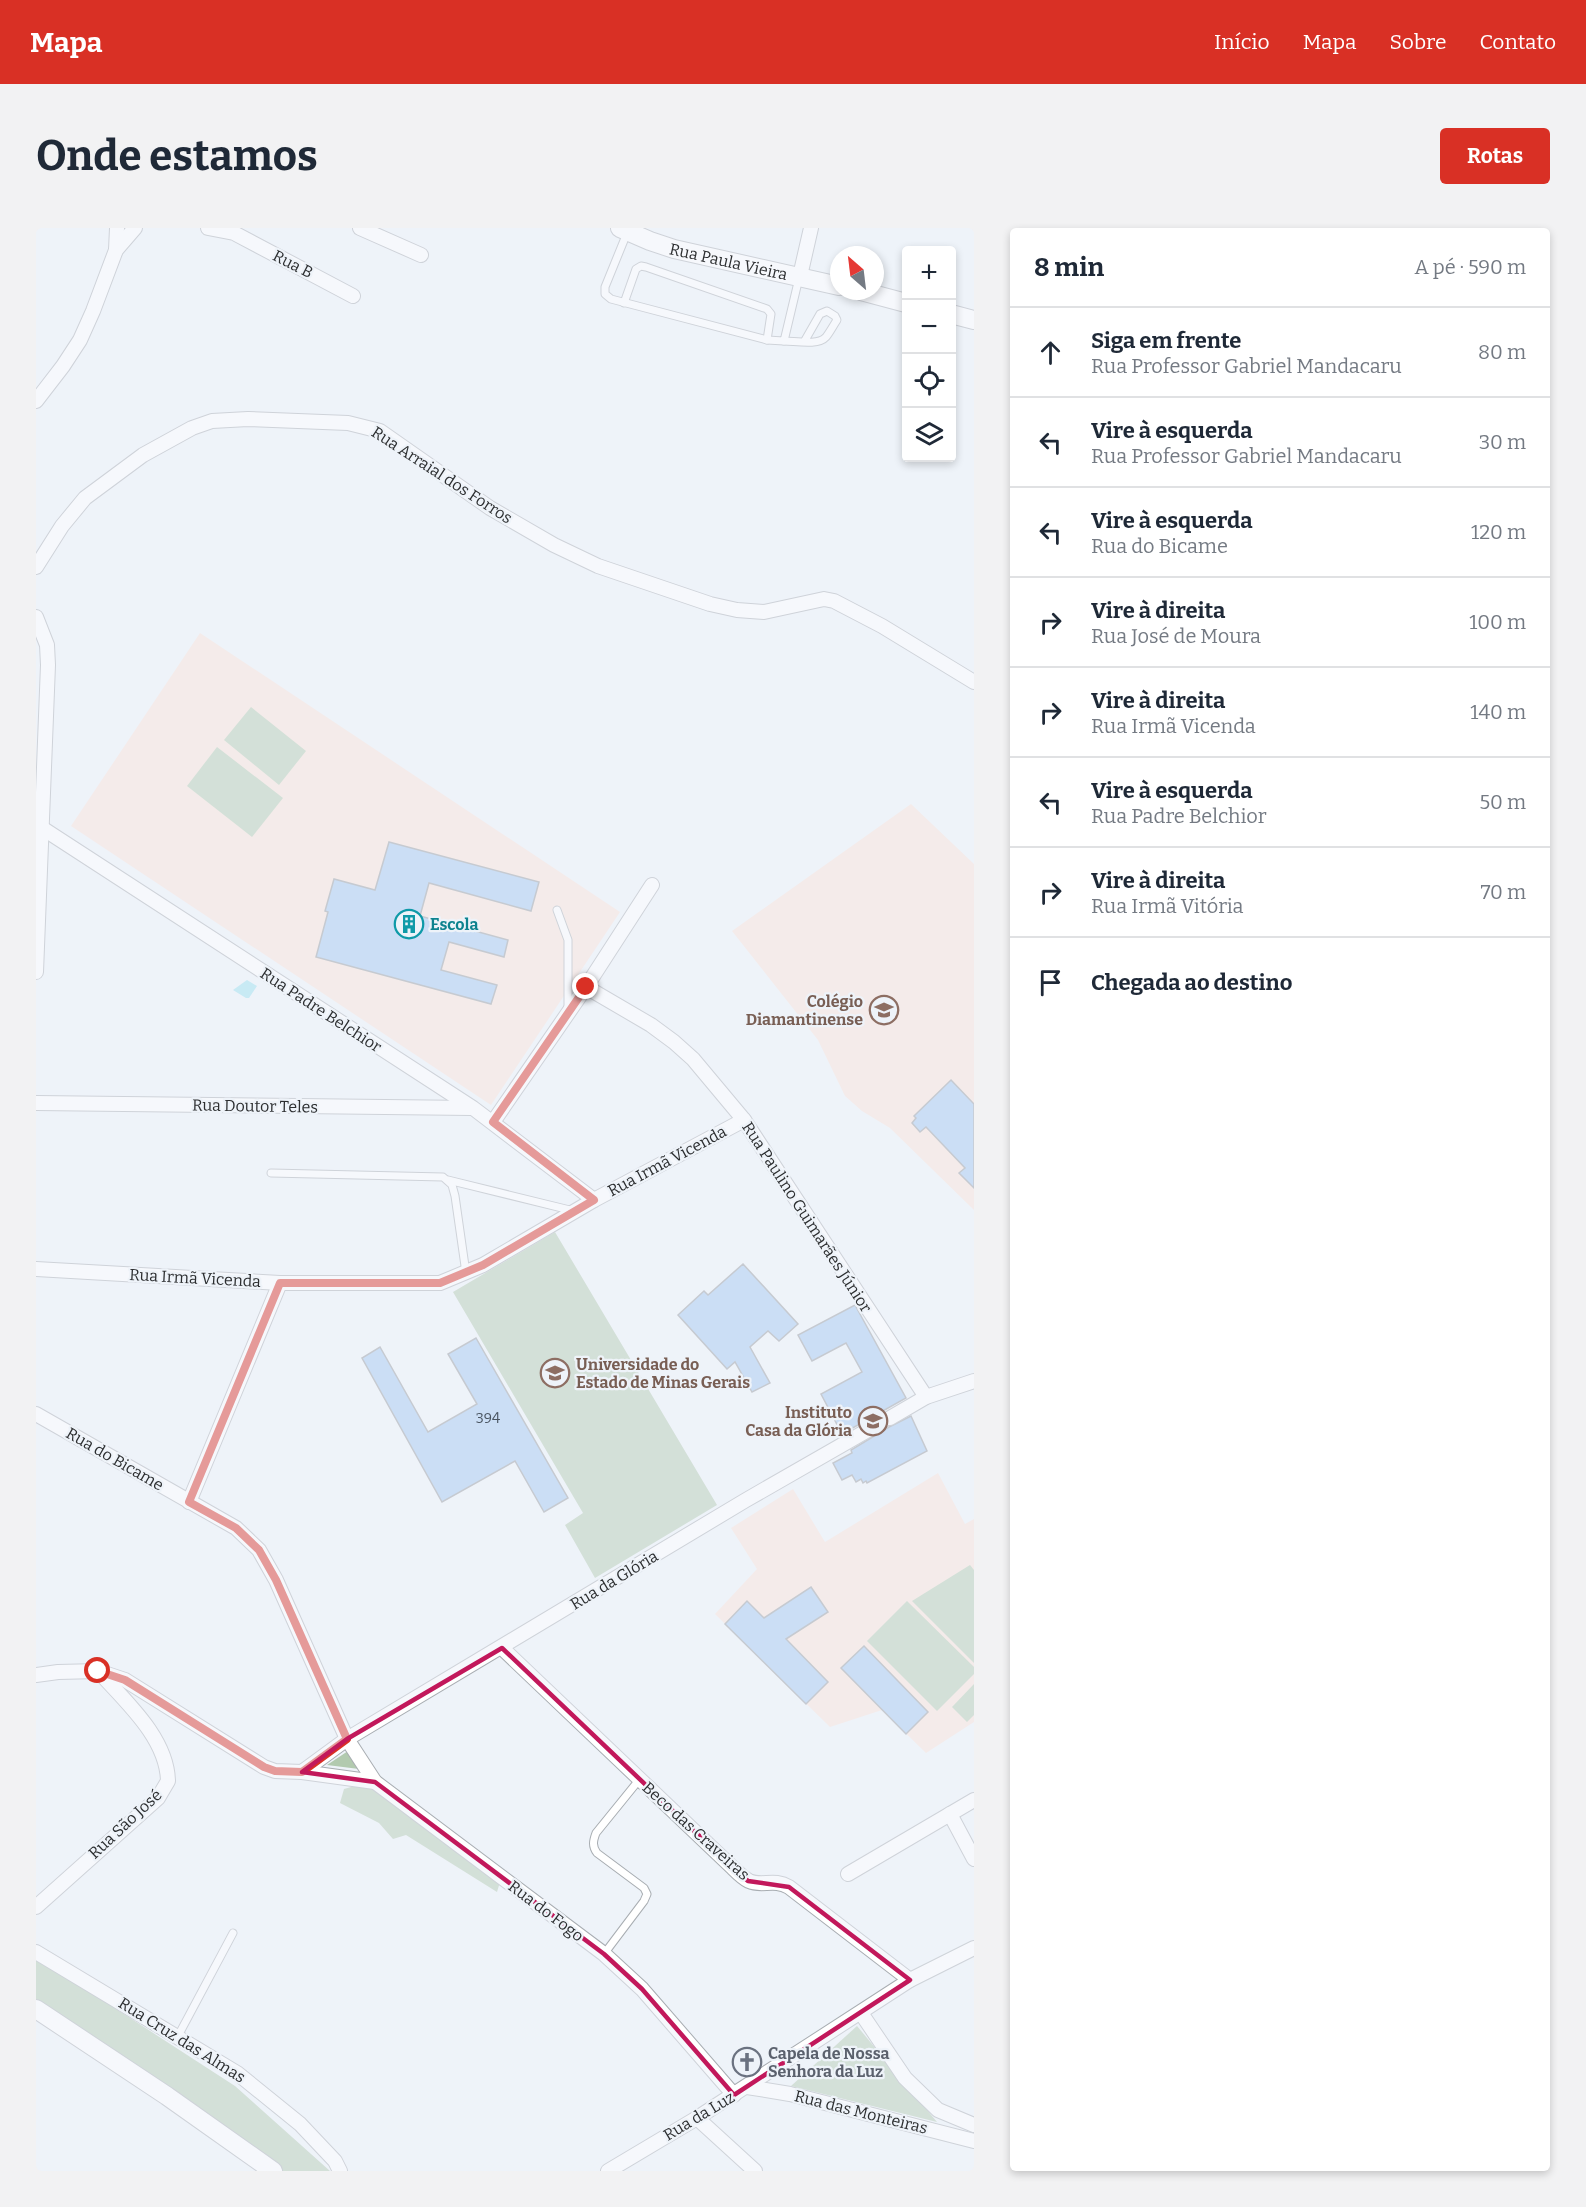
<!DOCTYPE html>
<html lang="pt">
<meta charset="utf-8">
<style>
:root{--surface:#fff;--page:#f2f2f3;--text:#1f2937;--muted:#747a83;--line:#e0e1e3;--accent:#d93025}
body{margin:0;font-family:Bitter,serif;background:var(--page);color:var(--text)}
.controls{position:absolute;right:18px;top:18px;display:grid;overflow:hidden;border-radius:6px;box-shadow:0 3px 9px #0003}
.controls button{width:54px;height:54px;display:grid;place-items:center;padding:0;border:0;border-bottom:2px solid var(--line);background:var(--surface);color:var(--text);font:30px sans-serif}
.compass{position:absolute;left:794px;top:18px;width:54px;height:54px;border-radius:50%;background:var(--surface);box-shadow:0 3px 9px #0003;rotate:332deg}
.stop{position:absolute;width:18px;height:18px;margin:-14px;border:4px solid #d93025;border-radius:50%;background:#fff}
.stop.end{background:#d93025;border-color:#fff;box-shadow:0 2px 6px #0008}
.list{margin:0;padding:0;list-style:none}
h2{display:flex;justify-content:space-between;align-items:center;height:78px;margin:0;padding:0 24px;font-size:26px}
h2 small{font-size:20px;font-weight:400;color:var(--muted)}
.list li{display:grid;grid-template-columns:39px 1fr auto;gap:18px;align-items:center;box-sizing:border-box;height:90px;padding:0 24px;border-top:2px solid var(--line)}
.list b{display:block;font-size:22px;white-space:nowrap}
.list p{margin:0;font-size:20px;white-space:nowrap;color:var(--muted)}
.list em{font-size:20px;font-style:normal;color:var(--muted)}
.icon{flex:none;width:33px;height:33px;fill:none;stroke:currentColor;stroke-width:2;stroke-linecap:round;stroke-linejoin:round}
.map{position:relative;flex:none;width:938px;height:1943px;overflow:hidden;border-radius:6px}
header{display:flex;align-items:center;gap:36px;box-sizing:border-box;height:84px;padding:0 30px;background:var(--accent);color:#fff}
header strong{font-size:28px}
nav{display:flex;gap:33px;margin-inline-start:auto;font-size:21px}
.intro{display:flex;align-items:center;justify-content:space-between;box-sizing:border-box;height:144px;padding:0 36px}
h1{margin:0;font-size:42px}
.button{padding:15px 27px;border-radius:6px;background:var(--accent);color:#fff;font-size:21px;font-weight:700}
main{display:flex;gap:36px;padding:0 36px}
aside{flex:1;background:var(--surface);border-radius:6px;box-shadow:0 3px 9px #0003}
.map>svg:first-child{display:block}
</style>
<header>
<strong>Mapa</strong>
<nav><a>Início</a><a>Mapa</a><a>Sobre</a><a>Contato</a></nav>
</header>
<div class="intro"><h1>Onde estamos</h1><a class="button">Rotas</a></div>
<main>
<div class="map">
<svg width="938" height="1943" viewBox="0 0 938 1943">
<rect width="100%" height="100%" fill="#eef3f9"/>
<g fill="#fae3d7">
<path d="M164 405 584 684 455 877 35 598Z"/>
<path d="M875 576 938 636V982L854 900 826 883 809 868 782 812 696 703Z"/>
<path d="M902 1245 929 1296 938 1291V1494L890 1525 846 1482 794 1499 679 1386 721 1341 695 1300 757 1261 789 1314Z"/>
</g>
<g fill="#b2caaf">
<path d="M215 479 270 523 243 557 188 512Z"/>
<path d="M181 519 247 570 216 609 151 558Z"/>
<path d="M519 1004 681 1277 559 1350 529 1297 547 1285 417 1064Z"/>
<path d="M934 1337 938 1342V1435L876 1373Z"/>
<path d="M871 1373 938 1439V1446L901 1483 831 1413Z"/>
<path d="M938 1456V1487L931 1494 916 1479Z"/>
<path d="M312 1523 323 1541 291 1537Z"/>
<path d="M322 1557 337 1559 464 1654 461 1664 370 1607 357 1611 343 1595 304 1575 308 1561Z"/>
<path d="M0 1729 199 1858 294 1943H247L200 1909 0 1773Z"/>
<path d="M821 1798 901 1894 755 1858Z"/>
</g>
<path fill="#99dfed" d="M211 752 221 758 213 770H210L197 762Z"/>
<g fill="#9fc5ef" stroke="#959a9f" stroke-width="1.5">
<path d="M353 614 503 654 495 683 393 655 384 688 472 712 468 729 413 714 405 742 461 757 455 776 280 729 292 684 289 683 298 651 339 662Z"/>
<path d="M915 852 938 876V960L923 945 929 940 890 899 884 904 876 895 880 890 878 888Z"/>
<path d="M707 1036 762 1096 743 1113 732 1103 714 1119 734 1155 716 1164 699 1134 691 1141 642 1087 668 1063 672 1067Z"/>
<path d="M819 1077 870 1170 806 1206 785 1166 826 1144 810 1115 776 1133 762 1107Z"/>
<path d="M440 1110 532 1270 508 1284 479 1233 406 1274 326 1130 344 1119 392 1204 441 1176 412 1126Z"/>
<path d="M875 1188 891 1223 831 1255 830 1253 827 1255 825 1251 820 1254 816 1247 806 1252 797 1235 816 1225 815 1222 853 1199Z"/>
<path d="M775 1359 792 1384 750 1411 792 1454 770 1476 689 1396 711 1373 728 1390Z"/>
<path d="M828 1418 892 1484 870 1506 805 1440Z"/>
</g>
<g fill="none" stroke-linecap="round" stroke-linejoin="round">
<g stroke="#a8adb2" stroke-width="9">
<g id="lane">
<path d="M591 5 569 59V66L575 71 731 112 748 113 763 50"/>
<path d="M588 75 600 41 605 38 610 39 731 81 735 86 731 112"/>
<path d="M748 113C759 113 782 118 790 109 794 104 797 98 801 92L799 88 791 83 784 86 768 114"/>
<path d="M521 682 532 712V780"/>
<path d="M235 945 407 949 416 957 419 968 430 1045"/>
<path d="M412 952 538 983"/>
<path d="M568 1726 608 1673 611 1666 608 1660 561 1625C556 1618 557 1613 560 1605L603 1552"/>
<path d="M142 1808 197 1705"/>
</g>
</g>
<g stroke="#a8adb2" stroke-width="16">
<g id="street">
<path d="M172 0 198 5 317 68"/>
<path d="M324 0 385 27"/>
<path d="M80 22 81 0"/>
<path d="M764 48 775 0"/>
<path d="M0 173 27 138 44 112 57 83 80 22 99 0"/>
<path d="M0 339 26 298 49 270 107 227 156 200 176 193 212 191 312 195 344 203 454 280 518 317 562 338 674 376 701 382 728 384 788 371 798 373 846 398 938 454"/>
<path d="M0 389 11 417 12 437 0 744"/>
<path d="M6 600 437 880 558 972"/>
<path d="M550 759 615 797 638 814 657 831 708 892 890 1169"/>
<path d="M0 875 436 880"/>
<path d="M457 894 550 759 616 657"/>
<path d="M0 1041 244 1055H404L447 1037 558 972 708 892"/>
<path d="M0 1186 200 1300 223 1322 240 1352 311 1511 339 1554 568 1726 606 1761 698 1867"/>
<path d="M854 1190 890 1169 938 1153"/>
<path d="M153 1274 244 1055"/>
<path d="M466 1420 697 1640C702 1645 707 1650 713 1653 726 1659 738 1650 753 1659L874 1752"/>
<path d="M0 1447 22 1444 62 1443 89 1452 228 1539 239 1543 266 1544 311 1511 710 1272 846 1194"/>
<path d="M266 1544 339 1554"/>
<path d="M914 1586 938 1631"/>
<path d="M812 1646 938 1572"/>
<path d="M0 1679 122 1570 132 1553C131 1510 90 1474 63 1444"/>
<path d="M0 1724 201 1845 264 1896 299 1933 304 1943"/>
<path d="M825 1785 869 1850 902 1882 938 1897"/>
<path d="M711 1859 754 1866 938 1913"/>
<path d="M661 1890 719 1943"/>
<path d="M572 1943 661 1890 874 1752 938 1720"/>
</g>
</g>
<g stroke="#a8adb2" stroke-width="20">
<g id="secondary">
<path id="s1" d="M584 0 614 13 638 21 803 58"/>
<path d="M825 63 870 75"/>
<path d="M915 86 938 92"/>
<path d="M0 1781 131 1868 237 1943"/>
</g>
</g>
<use href="#lane" stroke="#fff" stroke-width="7"/>
<use href="#street" stroke="#fff" stroke-width="14"/>
<use href="#secondary" stroke="#fff" stroke-width="18"/>
</g>
<g fill="none" stroke-linecap="round" stroke-linejoin="round">
<path stroke="#d93025" stroke-width="8" d="M62 1443 89 1452 228 1539 239 1543 266 1544 311 1511 240 1352 223 1322 200 1300 153 1274 244 1055H404L447 1037 558 972 457 894 550 759"/>
</g>
<path d="M0 0H938V1943H0ZM466 1420 697 1640 712 1653 753 1659 874 1752 698 1867 606 1761 568 1726 339 1554 266 1544 311 1511Z" fill="#eef3f9" fill-opacity=".55" fill-rule="evenodd"/>
<path fill="none" stroke="#c2185b" stroke-width="4.5" stroke-linejoin="round" d="M466 1420 697 1640 712 1653 753 1659 874 1752 698 1867 606 1761 568 1726 339 1554 266 1544 311 1511Z"/>
<defs>
<g id="building-ring" transform="scale(1.5)"><circle r="9.5" fill="#eef3f9" stroke="#0f9aa8" stroke-width="1.5"/><path d="M-4-6H4V6H1V3H-1V6H-4ZM-2.5-4.3h1.7v1.8h-1.7ZM.8-4.3h1.7v1.8H.8ZM-2.5-1h1.7V.8h-1.7ZM.8-1h1.7V.8H.8Z" fill="#0f9aa8"/></g>
<g id="school-ring" transform="scale(1.5)"><circle r="9.5" fill="#eef3f9" stroke="#8d6e63" stroke-width="1.5"/><path d="M0-5L7-2L0 1L-7-2ZM-4 1L0 2.5L4 1V4Q0 6-4 4Z" fill="#8d6e63"/></g>
<g id="university-ring" transform="scale(1.5)"><circle r="9.5" fill="#eef3f9" stroke="#8d6e63" stroke-width="1.5"/><path d="M0-5L7-2L0 1L-7-2ZM-4 1L0 2.5L4 1V4Q0 6-4 4Z" fill="#8d6e63"/></g>
<g id="church-ring" transform="scale(1.5)"><circle r="9.5" fill="#eef3f9" stroke="#6b7280" stroke-width="1.5"/><path d="M-1.2-6h2.4v3.5h3.3v2.4h-3.3V6h-2.4V-.1h-3.3v-2.4h3.3Z" fill="#6b7280"/></g>
</defs>
<g fill-rule="evenodd">
<use href="#building-ring" x="373" y="696"/>
<use href="#school-ring" x="848" y="782"/>
<use href="#university-ring" x="519" y="1145"/>
<use href="#school-ring" x="837" y="1193"/>
<use href="#church-ring" x="711" y="1834"/>
</g>
<g text-anchor="middle" dominant-baseline="central" stroke-width="4.5" stroke-linejoin="round" paint-order="stroke">
<g font-size="14" fill="#495460">
<text x="452" y="1190">394</text>
</g>
<g font-size="16" fill="#2c2e30" stroke="#eef3f9">
<text stroke="none"><textPath href="#s1" startOffset="114">Rua Paula Vieira</textPath></text>
<text transform="translate(257 36) rotate(27)">Rua B</text>
<text transform="translate(406 247) rotate(33)">Rua Arraial dos Forros</text>
<text transform="translate(285 782) rotate(33)">Rua Padre Belchior</text>
<text transform="translate(219 878) rotate(1)">Rua Doutor Teles</text>
<text transform="translate(631 933) rotate(-28)">Rua Irmã Vicenda</text>
<text transform="translate(771 989) rotate(57)">Rua Paulino Guimarães Júnior</text>
<text transform="translate(159 1050) rotate(3)">Rua Irmã Vicenda</text>
<text transform="translate(79 1231) rotate(30)">Rua do Bicame</text>
<text transform="translate(578 1352) rotate(-31)">Rua da Glória</text>
<text transform="translate(89 1596) rotate(-43)">Rua São José</text>
<text transform="translate(660 1603) rotate(42)">Beco das Craveiras</text>
<text transform="translate(510 1683) rotate(37)">Rua do Fogo</text>
<text transform="translate(146 1812) rotate(32)">Rua Cruz das Almas</text>
<text transform="translate(825 1884) rotate(14)">Rua das Monteiras</text>
<text transform="translate(663 1888) rotate(-31)">Rua da Luz</text>
</g>
<g font-size="16" font-weight="bold" fill="#0d838f" stroke="#eef3f9" text-anchor="start">
<text x="394" y="696">Escola</text>
</g>
<g font-size="16" font-weight="bold" fill="#785e54" stroke="#eef3f9" text-anchor="end">
<text x="827" y="773">Colégio<tspan x="827" dy="18">Diamantinense</tspan></text>
<text x="540" y="1136" text-anchor="start">Universidade do<tspan x="540" dy="18">Estado de Minas Gerais</tspan></text>
<text x="816" y="1184">Instituto<tspan x="816" dy="18">Casa da Glória</tspan></text>
</g>
<g font-size="16" font-weight="bold" fill="#5b616d" stroke="#eef3f9" text-anchor="start">
<text x="732" y="1825">Capela de Nossa<tspan x="732" dy="18">Senhora da Luz</tspan></text>
</g>
</g>
</svg>
<div class="controls">
<button>+</button>
<button>−</button>
<button><svg class="icon" aria-label="locate" viewBox="0 0 24 24"><circle cx="12" cy="12" r="6"/><path d="M12 2v4M12 18v4M2 12h4M18 12h4"/></svg></button>
<button><svg class="icon" aria-label="layers" viewBox="0 0 24 24"><path d="M12 4l9 5-9 5-9-5zM3 14l9 5 9-5"/></svg></button>
</div>
<svg class="compass" viewBox="-18 -18 36 36"><path d="M0-13l5 13h-10z" fill="#e53935"/><path d="M0 13l5-13h-10z" fill="#747a83"/></svg>
<div class="stop" style="left:62px;top:1443px"></div>
<div class="stop end" style="left:550px;top:759px"></div>
</div>
<aside>
<h2>8 min<small>A pé · 590 m</small></h2>
<ul class="list">
<li><svg class="icon" aria-label="ahead" viewBox="0 0 24 24"><path d="M12 20V5M6 11l6-6 6 6"/></svg><div><b>Siga em frente</b><p>Rua Professor Gabriel Mandacaru</p></div><em>80 m</em></li>
<li><svg class="icon" aria-label="left" viewBox="0 0 24 24"><path d="M17 20v-9H6M10 6l-5 5 5 5"/></svg><div><b>Vire à esquerda</b><p>Rua Professor Gabriel Mandacaru</p></div><em>30 m</em></li>
<li><svg class="icon" aria-label="left" viewBox="0 0 24 24"><path d="M17 20v-9H6M10 6l-5 5 5 5"/></svg><div><b>Vire à esquerda</b><p>Rua do Bicame</p></div><em>120 m</em></li>
<li><svg class="icon" aria-label="right" viewBox="0 0 24 24"><path d="M7 20v-9h11M14 6l5 5-5 5"/></svg><div><b>Vire à direita</b><p>Rua José de Moura</p></div><em>100 m</em></li>
<li><svg class="icon" aria-label="right" viewBox="0 0 24 24"><path d="M7 20v-9h11M14 6l5 5-5 5"/></svg><div><b>Vire à direita</b><p>Rua Irmã Vicenda</p></div><em>140 m</em></li>
<li><svg class="icon" aria-label="left" viewBox="0 0 24 24"><path d="M17 20v-9H6M10 6l-5 5 5 5"/></svg><div><b>Vire à esquerda</b><p>Rua Padre Belchior</p></div><em>50 m</em></li>
<li><svg class="icon" aria-label="right" viewBox="0 0 24 24"><path d="M7 20v-9h11M14 6l5 5-5 5"/></svg><div><b>Vire à direita</b><p>Rua Irmã Vitória</p></div><em>70 m</em></li>
<li><svg class="icon" aria-label="arrive" viewBox="0 0 24 24"><path d="M6 21V4h12l-3 4 3 4H6"/></svg><div><b>Chegada ao destino</b></div></li>
</ul>
</aside>
</main>
